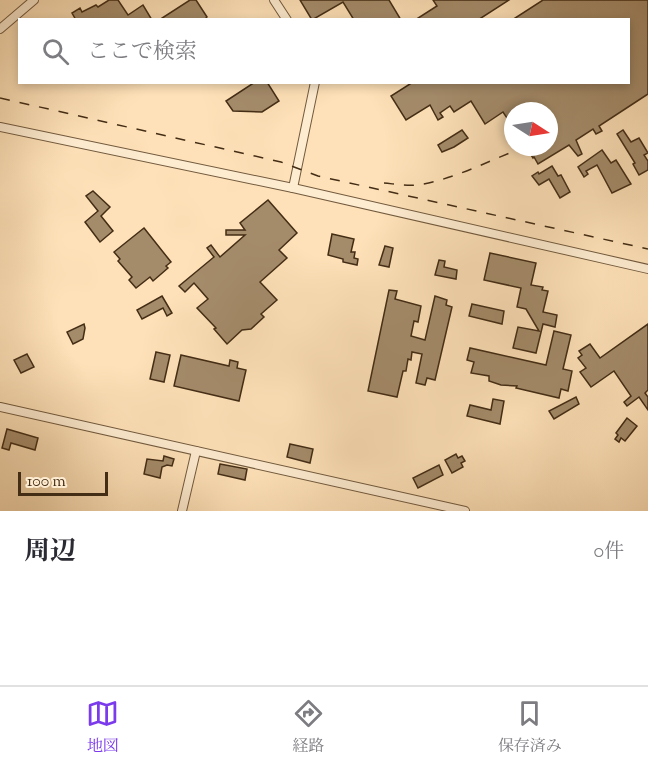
<!DOCTYPE html>
<html lang="ja">
<meta charset="utf-8">
<style>
:root{--surface:#fff;--page:#f2f2f3;--text:#2b2b33;--muted:#7c7c81;--line:#e1e1e2;--accent:#7c3aed}
body{margin:0;font-family:"Sorts Mill Goudy","Noto Serif JP",serif;background:var(--page);color:var(--text)}
.compass{position:absolute;left:504px;top:102px;width:54px;height:54px;border-radius:50%;background:var(--surface);box-shadow:0 3px 9px #0003;rotate:102deg}
.scale{position:absolute;left:18px;bottom:15px;width:90px;box-sizing:border-box;padding-left:6px;border:3px solid #432d15;border-top:0;font-size:16px;line-height:21px;white-space:nowrap;color:#432d15;-webkit-text-stroke:4px #feecd1;paint-order:stroke}
.list{margin:0;padding:0;list-style:none}
h2{display:flex;justify-content:space-between;align-items:center;height:78px;margin:0;padding:0 24px;font-size:26px}
h2 small{font-size:20px;font-weight:400;color:var(--muted)}
.icon{flex:none;width:33px;height:33px;fill:none;stroke:currentColor;stroke-width:2;stroke-linecap:round;stroke-linejoin:round}
.map{position:relative;flex:none;width:648px;height:511px;overflow:hidden}
.search{position:absolute;background:var(--surface);box-shadow:0 3px 9px #0003;left:18px;right:18px;top:18px;height:66px;display:flex;align-items:center;gap:15px;box-sizing:border-box;padding:0 21px;border-radius:0px;color:var(--muted);font-size:22px}
.sheet{height:174px;background:var(--surface)}
nav{display:flex;justify-content:space-around;align-items:center;box-sizing:border-box;height:84px;border-top:2px solid var(--line);background:var(--surface);font-size:16px;color:var(--muted)}
nav a{display:grid;justify-items:center;gap:3px}
nav .on{color:var(--accent)}
.map>svg:first-child{display:block}
</style>
<div class="map">
<svg width="648" height="511" viewBox="0 0 648 511">
<rect width="100%" height="100%" fill="#fee1b8"/>
<filter id="stains"><feTurbulence type="fractalNoise" baseFrequency=".00333" numOctaves="4"/><feColorMatrix values="0 0 0 0 .2 0 0 0 0 .09 0 0 0 0 .02 0 0 0 .5 -.17"/></filter>
<radialGradient id="worn" r=".72"><stop offset=".6" stop-color="#630" stop-opacity="0"/><stop offset="1" stop-color="#630" stop-opacity=".3"/></radialGradient>
<g fill="#a48b6a" stroke="#432d15" stroke-width="1.5">
<path d="M109 0H118L128 15 143 5 152 20H76L72 13 80 8 82 12 96 5 98 7Z"/>
<path d="M190 0H196L207 17 204 20H159Z"/>
<path d="M300 0H389L401 20H354L343 2 312 20Z"/>
<path d="M433 0H509L478 20H415L437 6Z"/>
<path d="M543 0H648V94L599 126 602 131 596 134 593 129 576 140 582 154 578 156 569 145 538 164 534 157 533 158 526 147H549V111H513V127L503 112 485 124 471 101 454 112 450 106 440 113 443 117 438 120 430 105 406 120 391 96 413 82H628V20H512Z"/>
<path d="M255 82H267L279 101 262 112 233 111 226 101Z"/>
<path d="M462 130 468 138 454 147 442 152 438 145Z"/>
<path d="M623 130 631 142 639 138 648 153 644 155 648 161V170L639 175 633 164 635 163 617 134Z"/>
<path d="M602 150 611 163 616 160 631 184 612 193 597 165 586 171 588 174 584 177 578 167Z"/>
<path d="M552 166 558 176 561 175 570 192 560 198 549 179 539 185 532 176 538 172 539 174Z"/>
<path d="M93 191 110 207 101 216 113 231 100 242 85 222 98 211 86 196Z"/>
<path d="M268 200 297 233 279 250 287 258 260 282 277 300 261 314 264 317 251 329 242 330 227 344 214 329 216 328 197 308 208 299 194 283 185 292 179 286 214 257 207 248 211 245 220 257 245 235H226V230H245L240 223Z"/>
<path d="M144 228 171 262 166 266 168 268 153 281 150 277 136 288 129 280 132 277 118 261 120 259 114 252Z"/>
<path d="M332 234 354 239 351 252H355L354 258 358 259 357 265 343 262V259L328 255Z"/>
<path d="M385 246 393 248 389 267 379 265Z"/>
<path d="M490 253 536 263 531 285 543 287 542 290 548 291 543 312 557 315 555 327 543 324 536 353 513 348 518 327 539 331 526 309 517 307 521 288 484 280Z"/>
<path d="M439 260 445 261 444 267 457 270 456 279 435 275Z"/>
<path d="M389 290 397 291 395 299 421 306 418 322 414 321 411 336 425 340 435 296 447 300 446 305 452 307 435 380 427 378 425 385 416 383 422 354 412 352 411 360 408 359 406 371H403L397 397 368 391Z"/>
<path d="M162 296 172 313 167 316 163 308 142 319 137 310Z"/>
<path d="M472 304 504 311 502 324 469 316Z"/>
<path d="M84 324 85 328 83 339 73 344 67 332Z"/>
<path d="M648 324V390L645 393 648 397V410L639 397 627 406 624 402 631 396 614 371 591 387 580 372 586 368 578 358 582 355 579 351 590 344 600 358Z"/>
<path d="M554 331 571 335 563 369 572 371 568 391 561 389 559 398 516 388 517 386 501 385 489 381V376L471 373 474 362 467 360 470 348 546 365Z"/>
<path d="M156 352 170 355 164 382 150 379Z"/>
<path d="M27 354 34 367 21 373 14 360Z"/>
<path d="M181 355 229 366 230 360 238 362 237 368 246 370 239 401 174 386Z"/>
<path d="M576 397 579 404 554 419 549 411Z"/>
<path d="M493 399 504 401 500 424 467 416 470 405 491 410Z"/>
<path d="M627 418 637 426 625 441 621 438 619 442 615 439 618 435 616 433Z"/>
<path d="M7 429 38 438 35 450 11 443 9 450 2 448Z"/>
<path d="M290 444 313 449 310 463 287 457Z"/>
<path d="M456 454 458 458 462 456 465 461 461 463 463 467 452 473 445 460Z"/>
<path d="M164 456 174 459 172 466 167 465 162 467 160 478 144 474 147 459 163 461Z"/>
<path d="M220 464 247 469 245 480 218 474Z"/>
<path d="M439 465 443 475 418 488 413 478Z"/>
</g>
<g fill="none" stroke-linecap="round" stroke-linejoin="round">
<g stroke="#725a3e" stroke-width="10">
<g id="minor">
<path d="M274 0 287 20"/>
<path d="M0 29 34 0"/>
<path d="M0 127 293 188 648 269"/>
<path d="M293 188 315 82"/>
<path d="M0 407 465 511"/>
<path d="M182 511 196 451"/>
</g>
</g>
<use href="#minor" stroke="#feecd1" stroke-width="8"/>
<g stroke="#432d15" stroke-width="1.5" stroke-dasharray="10 10" stroke-linecap="butt">
<path d="M0 98 281 162 318 176 648 249"/>
<path d="M384 183C395 184 406 186 417 185 453 180 488 161 522 148"/>
</g>
</g>
<rect width="100%" height="100%" filter="url(#stains)"/>
<rect width="100%" height="100%" fill="url(#worn)"/>
</svg>
<svg class="compass" viewBox="-18 -18 36 36"><path d="M0-13l5 13h-10z" fill="#e53935"/><path d="M0 13l5-13h-10z" fill="#7c7c81"/></svg>
<div class="scale">100 m</div>
<div class="search"><svg class="icon" aria-label="search" viewBox="0 0 24 24"><circle cx="10" cy="10" r="6"/><path d="M15 15l6 6"/></svg>ここで検索</div>
</div>
<section class="sheet">
<h2>周辺<small>0件</small></h2>
<ul class="list">
</ul>
</section>
<nav>
<a class="on"><svg class="icon" aria-label="map" viewBox="0 0 24 24"><path d="M3 6l6-2 6 2 6-2v14l-6 2-6-2-6 2zM9 4v14M15 6v14"/></svg>地図</a>
<a><svg class="icon" aria-label="directions" viewBox="0 0 24 24"><path d="M12 3l9 9-9 9-9-9zM9 14v-3h6M13 9l2 2-2 2"/></svg>経路</a>
<a><svg class="icon" aria-label="saved" viewBox="0 0 24 24"><path d="M7 4h10v16l-5-4-5 4z"/></svg>保存済み</a>
</nav>
